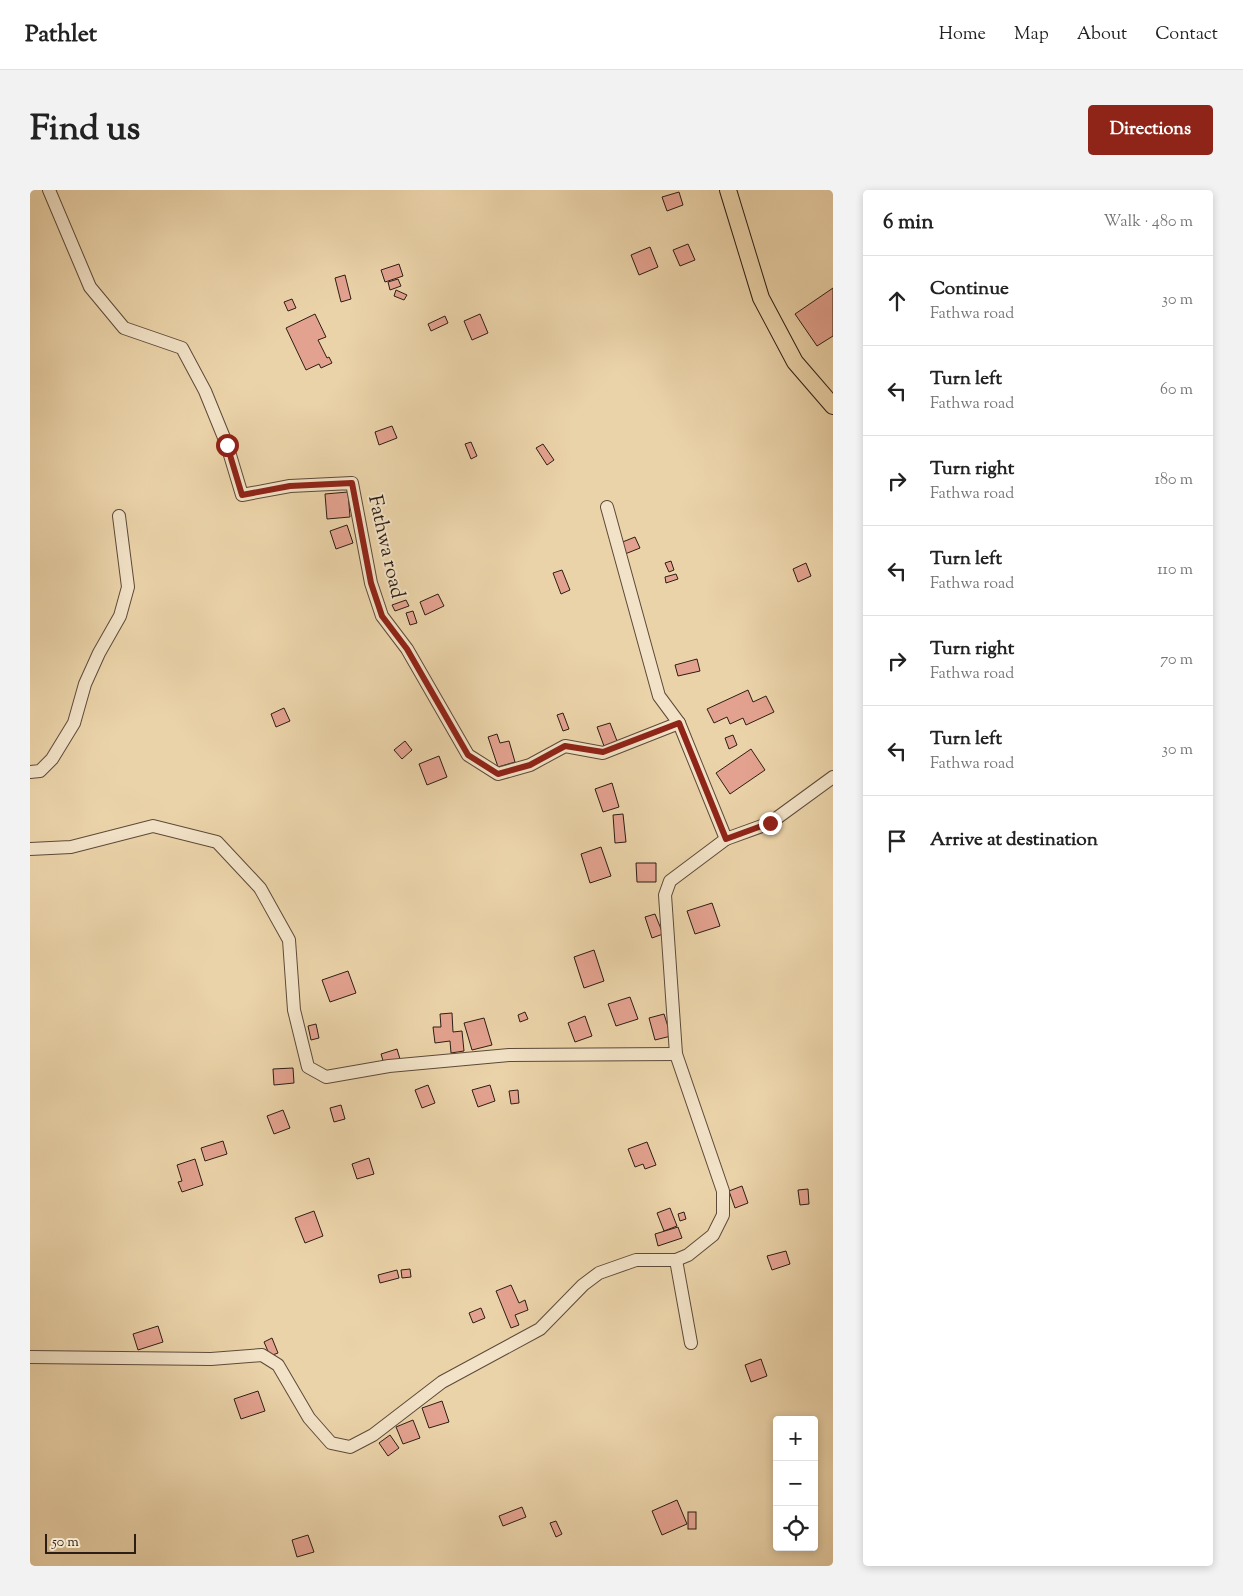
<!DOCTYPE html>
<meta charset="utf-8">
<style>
:root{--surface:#fff;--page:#f2f2f2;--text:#222;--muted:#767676;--line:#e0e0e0;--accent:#8f2418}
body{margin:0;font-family:"Sorts Mill Goudy",serif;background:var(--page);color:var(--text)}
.controls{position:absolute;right:15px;bottom:15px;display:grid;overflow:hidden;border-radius:5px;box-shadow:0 2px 8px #0003}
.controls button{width:45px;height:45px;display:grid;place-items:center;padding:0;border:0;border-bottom:1px solid var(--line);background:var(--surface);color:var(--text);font:25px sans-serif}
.scale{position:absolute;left:15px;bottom:12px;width:91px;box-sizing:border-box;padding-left:5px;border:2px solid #2d1d14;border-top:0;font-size:14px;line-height:18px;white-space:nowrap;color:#2d1d14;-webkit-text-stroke:4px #f2e2c7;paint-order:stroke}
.stop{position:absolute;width:15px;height:15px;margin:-11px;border:4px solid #8f2418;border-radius:50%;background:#fff}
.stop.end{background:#8f2418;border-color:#fff;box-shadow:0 1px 5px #0008}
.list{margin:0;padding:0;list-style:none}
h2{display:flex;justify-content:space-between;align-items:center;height:65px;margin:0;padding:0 20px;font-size:21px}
h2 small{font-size:16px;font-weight:400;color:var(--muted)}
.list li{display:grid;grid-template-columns:32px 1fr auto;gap:15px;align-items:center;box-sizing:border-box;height:90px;padding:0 20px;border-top:1px solid var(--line)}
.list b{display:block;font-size:19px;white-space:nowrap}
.list p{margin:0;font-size:16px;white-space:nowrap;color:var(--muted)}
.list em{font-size:16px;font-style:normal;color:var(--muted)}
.icon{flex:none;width:28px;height:28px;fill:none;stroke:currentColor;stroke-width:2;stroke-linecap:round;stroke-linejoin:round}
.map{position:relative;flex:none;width:803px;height:1376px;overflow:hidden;border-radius:5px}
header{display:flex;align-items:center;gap:30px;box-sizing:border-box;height:70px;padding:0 25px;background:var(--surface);border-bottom:1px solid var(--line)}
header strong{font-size:24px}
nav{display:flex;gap:28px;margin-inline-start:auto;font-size:18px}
.intro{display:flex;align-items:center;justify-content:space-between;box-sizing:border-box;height:120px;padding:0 30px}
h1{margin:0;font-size:35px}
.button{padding:12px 22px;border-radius:5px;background:var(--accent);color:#fff;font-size:18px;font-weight:700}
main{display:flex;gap:30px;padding:0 30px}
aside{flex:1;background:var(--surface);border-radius:5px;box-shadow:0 2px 8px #0003}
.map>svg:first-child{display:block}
</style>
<header>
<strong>Pathlet</strong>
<nav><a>Home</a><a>Map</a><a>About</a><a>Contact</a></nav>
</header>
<div class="intro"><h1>Find us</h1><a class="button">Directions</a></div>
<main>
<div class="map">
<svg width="803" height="1376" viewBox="0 0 803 1376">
<rect width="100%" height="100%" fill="#ebd3a9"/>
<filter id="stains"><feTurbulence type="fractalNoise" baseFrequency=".004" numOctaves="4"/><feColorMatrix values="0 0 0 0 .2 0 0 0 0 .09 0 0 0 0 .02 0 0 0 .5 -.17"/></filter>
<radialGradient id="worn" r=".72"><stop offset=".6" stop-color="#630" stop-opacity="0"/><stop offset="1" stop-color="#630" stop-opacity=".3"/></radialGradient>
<g fill="#e3a28f" stroke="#2d1d14">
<path d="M649 2 653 15 637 21 632 7Z"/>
<path d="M658 54 665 70 650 76 643 60Z"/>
<path d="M620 57 628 77 609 85 601 65Z"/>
<path d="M369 74 373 86 355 92 351 80Z"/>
<path d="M315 85 321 109 311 112 305 88Z"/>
<path d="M368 89 371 96 360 100 358 92Z"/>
<path d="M803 98V146L787 156 765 124Z"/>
<path d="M366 100 377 105 374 110 364 106Z"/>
<path d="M262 109 266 118 258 121 254 112Z"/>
<path d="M285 124 296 147 288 150 297 168 299 167 302 173 291 178 289 174 276 180 256 138Z"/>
<path d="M450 124 458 143 442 150 434 131Z"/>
<path d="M415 126 418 133 401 141 398 134Z"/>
<path d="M362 236 367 248 349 255 345 242Z"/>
<path d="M441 252 447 266 441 269 435 254Z"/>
<path d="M513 254 524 270 517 275 506 258Z"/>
<path d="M318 302 320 327 297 329 295 304Z"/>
<path d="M317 335 323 353 306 359 300 341Z"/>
<path d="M605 347 610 358 595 364 590 353Z"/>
<path d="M641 371 644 380 639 382 635 373Z"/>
<path d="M776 373 781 386 768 392 763 379Z"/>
<path d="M532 380 540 400 531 404 523 383Z"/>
<path d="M646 384 648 389 636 393 635 387Z"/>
<path d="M408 404 414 416 395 425 390 412Z"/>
<path d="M376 410 379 416 365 421 362 415Z"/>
<path d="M383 421 387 433 380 435 376 423Z"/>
<path d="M667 469 670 481 648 486 645 475Z"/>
<path d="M718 500 723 512 736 506 744 522 716 535 713 528 700 534 697 527 684 533 677 519Z"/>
<path d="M254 518 260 531 246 537 241 524Z"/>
<path d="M533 523 539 539 533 541 527 525Z"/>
<path d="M580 533 587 551 574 556 567 537Z"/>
<path d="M467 544 470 553 479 551 485 572 468 577 458 547Z"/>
<path d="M703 545 707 555 699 559 695 548Z"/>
<path d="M375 551 382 560 372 569 364 560Z"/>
<path d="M721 559 735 580 700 604 686 583Z"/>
<path d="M409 566 417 587 397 595 389 574Z"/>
<path d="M582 593 589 617 573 622 565 599Z"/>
<path d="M593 624 596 652 585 653 583 625Z"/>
<path d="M571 657 581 686 560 693 551 664Z"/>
<path d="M606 673H626V692H607Z"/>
<path d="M682 713 690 736 665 744 657 721Z"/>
<path d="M625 724 633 744 622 748 615 727Z"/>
<path d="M564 760 574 791 554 798 544 767Z"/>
<path d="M318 781 326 803 300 812 292 790Z"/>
<path d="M600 807 608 829 586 836 578 814Z"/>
<path d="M495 822 498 829 490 832 488 825Z"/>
<path d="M422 823 423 842 432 841 434 861 421 863 420 851 405 853 403 837H411L410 824Z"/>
<path d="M634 824 641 846 625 850 619 828Z"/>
<path d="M555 826 562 846 545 852 538 833Z"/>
<path d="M454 828 462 855 442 860 434 833Z"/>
<path d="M286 834 289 848 281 850 278 836Z"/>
<path d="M367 859 370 869 354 874 351 864Z"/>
<path d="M263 878 264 893 244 895 243 879Z"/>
<path d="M398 895 405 913 392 918 385 900Z"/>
<path d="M460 895 465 911 448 917 442 900Z"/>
<path d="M488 900 489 913 481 914 479 901Z"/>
<path d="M311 915 315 929 304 932 300 918Z"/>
<path d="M253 920 260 938 244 944 237 926Z"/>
<path d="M193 951 197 964 175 971 171 958Z"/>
<path d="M617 952 626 975 615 979 613 974 605 977 598 959Z"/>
<path d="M339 968 344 984 327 989 322 974Z"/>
<path d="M165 969 173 995 152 1002 148 992 152 991 147 975Z"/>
<path d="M712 996 718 1013 705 1018 699 1001Z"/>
<path d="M778 999 779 1014 770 1015 768 1000Z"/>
<path d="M640 1018 647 1036 634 1041 627 1023Z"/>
<path d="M284 1021 293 1046 275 1053 265 1028Z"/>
<path d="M654 1022 656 1029 650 1031 648 1024Z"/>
<path d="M648 1037 652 1048 628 1056 625 1044Z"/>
<path d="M756 1061 760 1074 742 1080 737 1066Z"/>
<path d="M380 1079 381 1087 372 1088 371 1080Z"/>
<path d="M367 1080 369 1088 350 1093 348 1085Z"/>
<path d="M481 1095 489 1113 495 1110 498 1120 485 1125 489 1135 481 1138 466 1101Z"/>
<path d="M451 1118 455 1128 443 1133 439 1123Z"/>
<path d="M128 1136 133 1152 108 1160 103 1144Z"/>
<path d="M242 1148 248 1163 240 1166 234 1152Z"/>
<path d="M731 1169 737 1186 721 1192 715 1175Z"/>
<path d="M228 1201 235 1221 211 1229 204 1209Z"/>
<path d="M412 1211 419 1232 399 1238 392 1218Z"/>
<path d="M383 1230 390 1248 373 1254 366 1237Z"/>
<path d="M360 1245 369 1258 358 1266 349 1253Z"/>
<path d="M647 1310 657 1334 632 1345 622 1321Z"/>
<path d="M492 1317 496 1327 473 1336 469 1326Z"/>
<rect x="658" y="1322" width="8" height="17"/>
<path d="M526 1331 532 1344 526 1347 520 1333Z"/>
<path d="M278 1345 284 1362 267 1367 262 1350Z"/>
</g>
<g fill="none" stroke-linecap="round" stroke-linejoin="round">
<g stroke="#5c4a39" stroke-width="14">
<g id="minor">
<path d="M19 0 60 97 94 138 152 158 175 201 197 255 212 305 260 296 322 293 341 393 352 426 377 459 438 565 468 584 500 575 535 556 573 563 649 533 696 649 740 633 803 587"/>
<path d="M577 317 629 506 649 533"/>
<path d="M0 582 10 581 22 569 44 533 55 494 69 463 90 426 98 397 89 326"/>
<path d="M0 659 41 657 123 636 187 652 230 698 259 750 264 820 278 877 296 887 359 876 479 865 646 864"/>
<path d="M646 1070 661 1153"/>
<path d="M0 1167 181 1169 232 1165 248 1175 279 1228 301 1253 320 1257 343 1245 412 1192 510 1139 553 1095 569 1083 606 1070H646L658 1065 683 1045 693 1025V1001L646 864 635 705 640 691 696 649"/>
</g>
</g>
<g stroke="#2d1d14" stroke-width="18">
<path id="major" d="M698 0 731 108 765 172 803 216"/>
</g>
<use href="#minor" stroke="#f2e2c7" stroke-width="12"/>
<use href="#major" stroke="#ebd3a9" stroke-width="16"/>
</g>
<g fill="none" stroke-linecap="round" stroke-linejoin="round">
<path stroke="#8f2418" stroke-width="6" d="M197 255 212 305 260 296 322 293 341 393 352 426 377 459 438 565 468 584 500 575 535 556 573 562 649 533 696 649 740 633"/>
</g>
<g text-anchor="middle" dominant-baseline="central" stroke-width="4" stroke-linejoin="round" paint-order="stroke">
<g font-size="20" fill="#2d1d14" stroke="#f2e2c7">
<text transform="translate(355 357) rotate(77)">Fathwa road</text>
</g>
</g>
<rect width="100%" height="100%" filter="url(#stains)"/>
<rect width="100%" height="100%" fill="url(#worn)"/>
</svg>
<div class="controls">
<button>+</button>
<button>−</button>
<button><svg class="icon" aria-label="locate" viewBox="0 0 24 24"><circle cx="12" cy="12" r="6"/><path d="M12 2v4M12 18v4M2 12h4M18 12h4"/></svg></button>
</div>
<div class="scale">50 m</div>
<div class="stop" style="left:197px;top:255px"></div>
<div class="stop end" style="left:740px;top:633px"></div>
</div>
<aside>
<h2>6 min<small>Walk · 480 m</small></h2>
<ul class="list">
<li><svg class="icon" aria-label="ahead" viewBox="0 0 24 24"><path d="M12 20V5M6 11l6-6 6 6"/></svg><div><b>Continue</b><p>Fathwa road</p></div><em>30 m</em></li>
<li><svg class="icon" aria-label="left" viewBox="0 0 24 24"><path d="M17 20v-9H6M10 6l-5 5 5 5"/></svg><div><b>Turn left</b><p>Fathwa road</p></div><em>60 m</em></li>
<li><svg class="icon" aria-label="right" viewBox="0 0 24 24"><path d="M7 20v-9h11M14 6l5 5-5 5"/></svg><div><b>Turn right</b><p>Fathwa road</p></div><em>180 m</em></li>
<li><svg class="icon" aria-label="left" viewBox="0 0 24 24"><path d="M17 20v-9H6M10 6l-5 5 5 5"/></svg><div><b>Turn left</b><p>Fathwa road</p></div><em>110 m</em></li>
<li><svg class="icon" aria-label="right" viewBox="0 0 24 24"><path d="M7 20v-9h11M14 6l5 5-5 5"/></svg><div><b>Turn right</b><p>Fathwa road</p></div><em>70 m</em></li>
<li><svg class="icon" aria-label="left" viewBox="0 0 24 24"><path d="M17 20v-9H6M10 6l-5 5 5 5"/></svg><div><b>Turn left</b><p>Fathwa road</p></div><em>30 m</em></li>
<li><svg class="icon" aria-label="arrive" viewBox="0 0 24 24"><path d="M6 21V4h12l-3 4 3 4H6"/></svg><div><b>Arrive at destination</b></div></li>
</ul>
</aside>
</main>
